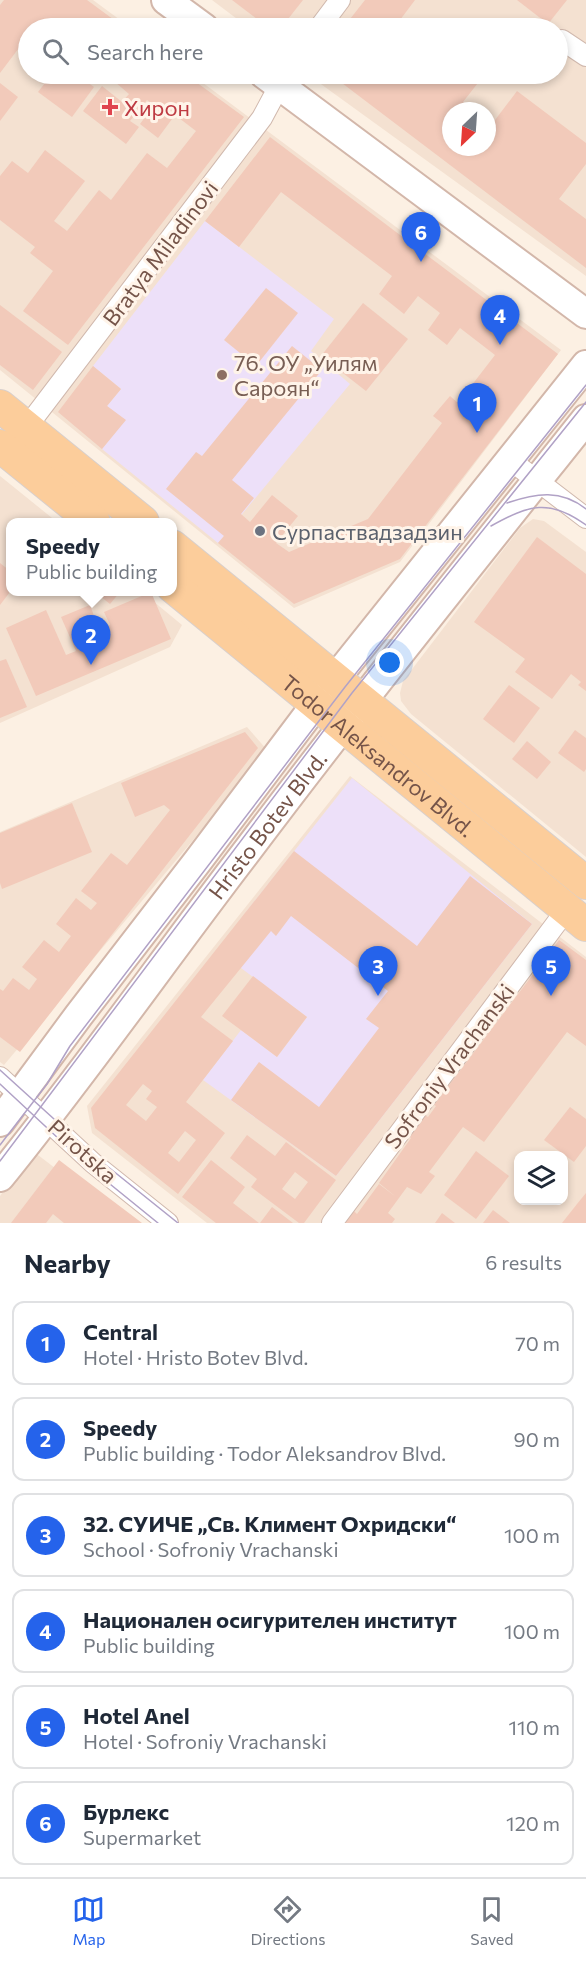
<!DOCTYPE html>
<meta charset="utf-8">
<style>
:root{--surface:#fff;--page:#f2f2f3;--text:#1f2937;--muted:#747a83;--line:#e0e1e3;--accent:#2563eb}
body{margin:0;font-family:Commissioner,sans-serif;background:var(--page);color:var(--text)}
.controls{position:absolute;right:18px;bottom:18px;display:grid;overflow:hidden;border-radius:12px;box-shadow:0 3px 9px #0003}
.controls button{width:54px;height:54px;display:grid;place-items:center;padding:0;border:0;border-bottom:2px solid var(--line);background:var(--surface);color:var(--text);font:30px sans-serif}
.compass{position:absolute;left:442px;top:102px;width:54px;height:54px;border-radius:50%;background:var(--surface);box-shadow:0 3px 9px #0003;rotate:205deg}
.you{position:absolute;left:390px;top:663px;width:21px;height:21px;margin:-15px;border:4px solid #fff;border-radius:50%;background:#1a73e8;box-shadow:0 0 0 9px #1a73e833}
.badge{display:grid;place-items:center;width:39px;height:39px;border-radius:50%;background:var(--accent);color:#fff;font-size:20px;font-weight:700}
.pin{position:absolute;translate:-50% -50px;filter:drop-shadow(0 2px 3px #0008)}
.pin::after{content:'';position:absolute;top:32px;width:21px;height:18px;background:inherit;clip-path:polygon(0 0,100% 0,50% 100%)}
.popup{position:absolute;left:6px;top:518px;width:171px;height:78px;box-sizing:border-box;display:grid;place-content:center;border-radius:12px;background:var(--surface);filter:drop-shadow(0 2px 4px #0005);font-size:20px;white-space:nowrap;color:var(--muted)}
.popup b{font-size:22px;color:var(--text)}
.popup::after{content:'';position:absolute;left:50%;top:100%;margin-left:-12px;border:12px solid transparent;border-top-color:var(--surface)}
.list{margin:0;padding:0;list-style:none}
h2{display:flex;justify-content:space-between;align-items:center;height:78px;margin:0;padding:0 24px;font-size:26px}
h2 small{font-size:20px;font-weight:400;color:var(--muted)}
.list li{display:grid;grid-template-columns:39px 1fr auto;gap:18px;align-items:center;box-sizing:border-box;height:84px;margin:0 12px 12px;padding:0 12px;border:2px solid var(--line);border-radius:12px}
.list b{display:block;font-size:22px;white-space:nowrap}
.list p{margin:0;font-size:20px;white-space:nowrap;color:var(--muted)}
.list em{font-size:20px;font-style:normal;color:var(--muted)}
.icon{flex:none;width:33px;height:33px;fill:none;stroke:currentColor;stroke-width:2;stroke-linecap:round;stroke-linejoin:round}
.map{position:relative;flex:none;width:586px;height:1223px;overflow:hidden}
.search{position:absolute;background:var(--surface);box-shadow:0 3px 9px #0003;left:18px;right:18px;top:18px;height:66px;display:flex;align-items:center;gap:15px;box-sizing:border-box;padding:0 21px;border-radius:33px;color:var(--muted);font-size:22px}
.sheet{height:654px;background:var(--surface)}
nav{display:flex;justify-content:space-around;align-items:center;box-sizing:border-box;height:84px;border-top:2px solid var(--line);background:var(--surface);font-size:16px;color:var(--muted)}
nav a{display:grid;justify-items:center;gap:3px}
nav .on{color:var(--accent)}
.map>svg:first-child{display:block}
</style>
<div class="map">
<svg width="586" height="1223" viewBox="0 0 586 1223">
<rect width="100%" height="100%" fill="#fcf0e3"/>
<g fill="#f4e1d1" fill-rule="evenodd">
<path d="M0 0H93L131 28H28V74H191L561 350 400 562 294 608 0 370Z"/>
<path d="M212 0H586V276L307 74H558V28H249ZM451 111H487V147H451Z"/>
<path d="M0 476 57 522H10V592H142L182 625 170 647 0 723Z"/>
<path d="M533 519 544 521 586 552V857L411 714 401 701 400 693 403 681 520 528Z"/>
<path d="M247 727 268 751 4 1065 0 1062V832Z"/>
<path d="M350 776 586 957V1223H207L92 1133 87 1106ZM518 1156H564V1200H518Z"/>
<path d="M34 1152 127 1223H0V1196Z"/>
</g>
<g fill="#ede0f9">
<path d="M205 221 334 319 311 351 350 384 218 543 102 449 125 420 107 406 121 389 93 366Z"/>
<path d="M352 778 532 924 336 1176 203 1080 241 1030 277 1057 307 1017 241 968 246 912Z"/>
</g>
<g fill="#f2caba" fill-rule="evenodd">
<path d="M4 0H87L125 28H44L38 24 34 28H28V36L0 73V5Z"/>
<path d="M232 0H303L281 28H269Z"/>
<path d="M365 0H415L394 28H343Z"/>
<path d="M517 0H567L548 24Z"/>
<path d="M52 74H76L94 87 72 117 38 92Z"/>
<path d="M122 74H185L244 117 68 345 23 311 53 271 30 253 35 247 0 220V176L12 161 28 173 45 150 85 181 54 221 67 231 99 190 111 200 147 153 167 168 196 131 175 115 158 138 140 124 154 105 147 100 130 121 139 127 126 144 83 111 102 86 122 102 129 94 115 82Z"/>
<path d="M330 74H394L400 78 403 74H485L463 102 475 111H451V147H487V120L492 124 517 91 586 143V164L559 199 586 219V268Z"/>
<path d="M0 83 18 97 0 121Z"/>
<path d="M270 137 558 354 400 559 294 604 218 543 224 536 166 489 196 452 202 456 292 346 322 370 232 480 254 498 241 514 250 522 272 495 298 516 276 543 289 552 368 519 442 423 433 416 450 396 458 403 495 355 460 328 447 345 428 330 440 313 418 296 404 314 379 294 392 276 281 192 239 247 205 221Z"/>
<path d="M266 288 298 313 256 366 224 340Z"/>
<path d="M363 303 408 339 366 391 321 356Z"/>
<path d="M0 305 62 352 33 390 0 365Z"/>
<path d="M93 366 121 389 107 406 126 420 102 449 58 412Z"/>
<path d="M537 537 586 574V691L578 685 581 682 571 674 552 699 515 672 525 659 474 622Z"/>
<path d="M0 563 10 571V592L0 605Z"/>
<path d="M95 592H120L110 604Z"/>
<path d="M151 592 171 639 36 696 6 628 46 610 66 655 76 651 61 617 90 605 99 629 110 625 104 612Z"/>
<path d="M6 659 27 707 0 718V661Z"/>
<path d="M509 685 540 708 514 743 483 719Z"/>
<path d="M575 730 586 738V769L584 772 558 753Z"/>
<path d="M245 732 258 748 20 1052 0 1037V989L3 991 13 978 29 990 37 979 22 967 44 940 59 952 64 945 71 936 56 924 76 898 91 910 97 903 81 891 111 853 127 865 170 810 164 805 135 817 121 783Z"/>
<path d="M527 741 551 762 537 779 512 759Z"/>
<path d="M72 803 92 852 2 889 0 883V833Z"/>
<path d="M294 851 417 946 470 876 532 924 336 1176 231 1100 259 1062 319 1107 379 1028 366 1019 388 991 291 916 276 936 271 931 201 1017 233 1041 186 1102 225 1133 178 1194 95 1128 91 1108ZM143 1084 152 1091 146 1099 157 1107 146 1121 126 1105ZM185 1131 196 1140 179 1162 168 1153Z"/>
<path d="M559 940 586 960V1046L567 1032 484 1142 463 1127 429 1172 435 1176 421 1194 407 1187 388 1213 395 1219 392 1223H345L354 1211 357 1214 379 1184 396 1197 379 1183 411 1138 407 1135 423 1114 428 1117 436 1106 434 1105Z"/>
<path d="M253 976 307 1017 277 1057 222 1016Z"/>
<path d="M570 1107 586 1119V1146L574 1162 544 1140Z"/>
<path d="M247 1135 275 1156 286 1142 336 1180 304 1223H299L251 1187 257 1179 230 1158ZM295 1172 308 1182 295 1199 282 1189Z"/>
<path d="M476 1151 509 1176 476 1219 444 1195Z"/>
<path d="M59 1160 101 1192 142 1223H64L53 1214 46 1223H11Z"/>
<path d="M211 1160 245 1187 233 1203 259 1223H216L182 1197Z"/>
<path d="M586 1193V1223H562L577 1204Z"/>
<path d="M272 1207 293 1223H260Z"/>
<path d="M493 1210 510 1223H483Z"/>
<path d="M442 1213 455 1223H435Z"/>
</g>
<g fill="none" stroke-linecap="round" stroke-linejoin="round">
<g stroke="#d0b8ad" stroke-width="22">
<g id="street">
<path d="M319 28 340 0"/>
<path d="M562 40 586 56"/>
<path d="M26 428 262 118 285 75"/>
<path d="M510 460 586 518"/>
<path d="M0 1077 93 1163 168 1223"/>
<path d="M332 1223 567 909"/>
</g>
</g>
<g stroke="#d3b7aa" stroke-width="32">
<g id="secondary">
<path d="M166 0 204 28"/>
<path d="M264 74 586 314"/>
<path d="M0 1122 79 1015 197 862 335 679 586 365"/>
<path id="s1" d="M0 1177C86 1071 164 959 247 851 357 705 472 562 586 419"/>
</g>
</g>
<g stroke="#d8cfcc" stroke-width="34">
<g id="primary">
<path d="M0 406 143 522"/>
<path d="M0 446 94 522"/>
<path d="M172 546 586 883"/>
<path id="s2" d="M172 586 586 925"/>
</g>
</g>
<use href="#street" stroke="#fff" stroke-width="20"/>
<use href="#secondary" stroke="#fff" stroke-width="28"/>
<use href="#primary" stroke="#fccd9b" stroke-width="32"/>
<g stroke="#b1a2c6" stroke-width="1.5">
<path d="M507 503C536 493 561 489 586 509"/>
<path d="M491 526C529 505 549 498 586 525"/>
<path d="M0 1070 97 1158 178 1223"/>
<path d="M0 1084 89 1167 158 1223"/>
<path d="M0 1145 47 1084 70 1046 345 687 586 385"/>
<path d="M0 1161 352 693 586 402"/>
</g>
</g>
<path fill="#e0444e" stroke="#fff4e9" stroke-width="2" d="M107 98h6v6h6v6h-6v6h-6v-6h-6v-6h6z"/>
<circle fill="#8d6e63" stroke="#fff4e9" stroke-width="2" cx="222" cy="375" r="6"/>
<circle fill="#6b7280" stroke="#fff4e9" stroke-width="2" cx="260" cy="531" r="6"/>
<g text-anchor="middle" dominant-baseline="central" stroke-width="6" stroke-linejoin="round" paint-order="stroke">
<g font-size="22" fill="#be3a42" stroke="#fff4e9" text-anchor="start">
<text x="124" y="107">Хирон</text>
</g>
<g font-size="22" fill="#755449" stroke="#fff4e9">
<text transform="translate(160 253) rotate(-53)">Bratya Miladinovi</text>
<text stroke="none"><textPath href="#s2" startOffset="267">Todor Aleksandrov Blvd.</textPath></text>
<text stroke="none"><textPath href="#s1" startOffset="442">Hristo Botev Blvd.</textPath></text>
<text transform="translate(449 1066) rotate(-53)">Sofroniy Vrachanski</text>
<text transform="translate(83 1151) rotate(42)">Pirotska</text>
</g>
<g font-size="22" fill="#785e54" stroke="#fff4e9" text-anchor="start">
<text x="234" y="362">76. ОУ „Уилям<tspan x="234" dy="25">Сароян“</tspan></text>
</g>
<g font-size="22" fill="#5b616d" stroke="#fff4e9" text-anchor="start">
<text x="272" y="531">Сурпаствадзадзин</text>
</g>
</g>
</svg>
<div class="controls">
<button><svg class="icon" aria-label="layers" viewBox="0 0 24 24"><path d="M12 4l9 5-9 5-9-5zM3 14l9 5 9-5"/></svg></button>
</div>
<svg class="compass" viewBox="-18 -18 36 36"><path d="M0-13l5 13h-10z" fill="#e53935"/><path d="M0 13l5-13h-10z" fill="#747a83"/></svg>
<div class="you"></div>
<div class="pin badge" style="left:477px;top:433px">1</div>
<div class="pin badge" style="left:91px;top:665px">2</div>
<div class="popup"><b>Speedy</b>Public building</div>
<div class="pin badge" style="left:378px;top:996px">3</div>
<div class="pin badge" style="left:500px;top:345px">4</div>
<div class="pin badge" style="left:551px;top:996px">5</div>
<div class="pin badge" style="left:421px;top:262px">6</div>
<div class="search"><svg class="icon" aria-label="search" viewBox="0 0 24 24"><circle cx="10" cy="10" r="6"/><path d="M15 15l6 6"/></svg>Search here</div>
</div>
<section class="sheet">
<h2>Nearby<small>6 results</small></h2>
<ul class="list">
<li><span class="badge">1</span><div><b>Central</b><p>Hotel · Hristo Botev Blvd.</p></div><em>70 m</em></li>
<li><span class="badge">2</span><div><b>Speedy</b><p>Public building · Todor Aleksandrov Blvd.</p></div><em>90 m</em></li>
<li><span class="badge">3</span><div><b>32. СУИЧЕ „Св. Климент Охридски“</b><p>School · Sofroniy Vrachanski</p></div><em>100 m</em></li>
<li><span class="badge">4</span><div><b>Национален осигурителен институт</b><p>Public building</p></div><em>100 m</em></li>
<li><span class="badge">5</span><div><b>Hotel Anel</b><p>Hotel · Sofroniy Vrachanski</p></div><em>110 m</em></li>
<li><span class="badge">6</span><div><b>Бурлекс</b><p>Supermarket</p></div><em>120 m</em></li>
</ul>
</section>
<nav>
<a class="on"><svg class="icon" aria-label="map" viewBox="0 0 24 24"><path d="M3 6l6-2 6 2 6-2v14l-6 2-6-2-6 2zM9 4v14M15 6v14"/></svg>Map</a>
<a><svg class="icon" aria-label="directions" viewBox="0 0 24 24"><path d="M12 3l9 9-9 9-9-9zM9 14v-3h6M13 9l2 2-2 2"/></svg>Directions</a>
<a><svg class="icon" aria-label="saved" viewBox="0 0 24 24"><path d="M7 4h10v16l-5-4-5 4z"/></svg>Saved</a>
</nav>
